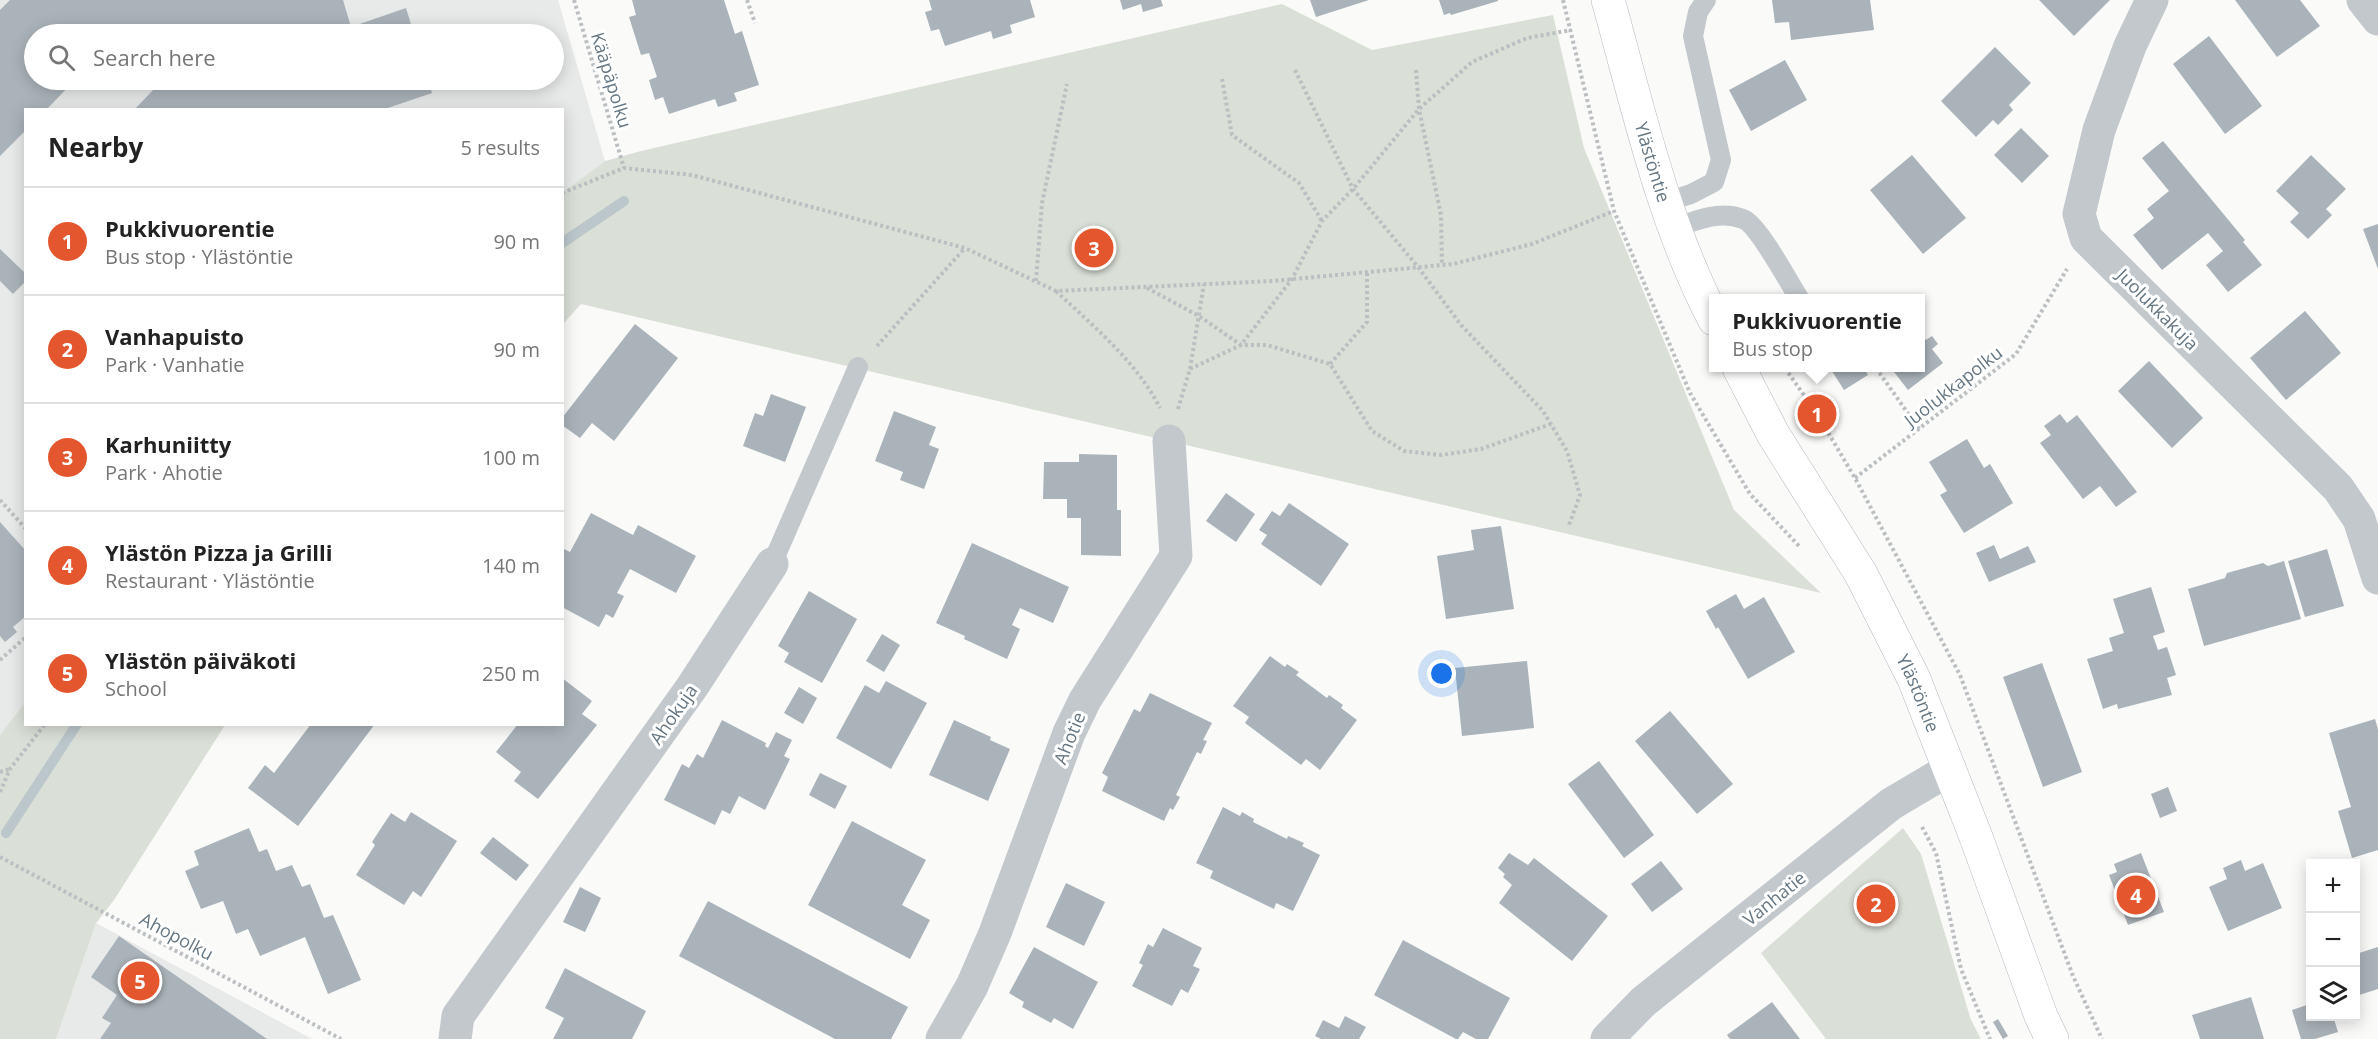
<!DOCTYPE html>
<meta charset="utf-8">
<style>
:root{--surface:#fff;--page:#f2f2f2;--text:#222;--muted:#767676;--line:#e0e0e0;--accent:#e4572e}
body{margin:0;font-family:"Open Sans",sans-serif;background:var(--page);color:var(--text)}
.controls{position:absolute;right:18px;bottom:18px;display:grid;overflow:hidden;border-radius:0px;box-shadow:0 3px 15px #0003}
.controls button{width:54px;height:54px;display:grid;place-items:center;padding:0;border:0;border-bottom:2px solid var(--line);background:var(--surface);color:var(--text);font:30px sans-serif}
.you{position:absolute;left:1442px;top:674px;width:21px;height:21px;margin:-15px;border:4px solid #fff;border-radius:50%;background:#1a73e8;box-shadow:0 0 0 9px #1a73e833}
.badge{display:grid;place-items:center;width:39px;height:39px;border-radius:50%;background:var(--accent);color:#fff;font-size:20px;font-weight:700}
.pin{position:absolute;translate:-50% -50%;border:3px solid #fff;box-shadow:0 2px 6px #0006}
.popup{position:absolute;left:1709px;top:294px;width:216px;height:78px;box-sizing:border-box;display:grid;place-content:center;border-radius:0px;background:var(--surface);filter:drop-shadow(0 2px 4px #0005);font-size:20px;white-space:nowrap;color:var(--muted)}
.popup b{font-size:22px;color:var(--text)}
.popup::after{content:'';position:absolute;left:50%;top:100%;margin-left:-12px;border:12px solid transparent;border-top-color:var(--surface)}
.list{margin:0;padding:0;list-style:none}
h2{display:flex;justify-content:space-between;align-items:center;height:78px;margin:0;padding:0 24px;font-size:26px}
h2 small{font-size:20px;font-weight:400;color:var(--muted)}
.list li{display:grid;grid-template-columns:39px 1fr auto;gap:18px;align-items:center;box-sizing:border-box;height:108px;padding:0 24px;border-top:2px solid var(--line)}
.list b{display:block;font-size:22px;white-space:nowrap}
.list p{margin:0;font-size:20px;white-space:nowrap;color:var(--muted)}
.list em{font-size:20px;font-style:normal;color:var(--muted)}
.icon{flex:none;width:33px;height:33px;fill:none;stroke:currentColor;stroke-width:2;stroke-linecap:round;stroke-linejoin:round}
.map{position:relative;flex:none;width:2378px;height:1039px;overflow:hidden}
.search{position:absolute;background:var(--surface);box-shadow:0 3px 15px #0003;left:24px;top:24px;width:540px;height:66px;display:flex;align-items:center;gap:15px;box-sizing:border-box;padding:0 21px;border-radius:33px;color:var(--muted);font-size:22px}
.panel{position:absolute;background:var(--surface);box-shadow:0 3px 15px #0003;left:24px;top:108px;width:540px;height:618px;border-radius:0px}
.map>svg:first-child{display:block}
</style>
<div class="map">
<svg width="2378" height="1039" viewBox="0 0 2378 1039">
<rect width="100%" height="100%" fill="#fafaf8"/>
<g fill="#e8e9e9" fill-rule="evenodd">
<path d="M0 0H558L605 161 563 192 562 110H26V703L0 735ZM34 34H554V80H34Z"/>
<path d="M96 923 312 1039H56Z"/>
</g>
<g fill="#dadfd7">
<path d="M1282 4 1372 50 1553 15 1584 148 1734 510 1821 593 581 304 563 324V192L605 161 641 151Z"/>
<path d="M25 703 26 724 225 725 114 900 96 923 56 1039H0V735Z"/>
<path d="M1903 828 1921 854 1971 1020 1981 1039H1826L1761 953Z"/>
</g>
<g fill="none" stroke-linecap="round" stroke-linejoin="round">
<g stroke="#bbc7cb" stroke-width="10">
<path d="M562 243 624 201"/>
<path d="M6 833 77 724"/>
</g>
</g>
<g fill="#aab3b9">
<path d="M10 0H343L351 27 406 8 414 34H34V80H75L46 110H26V130L0 156V10Z"/>
<path d="M632 0H724L735 34 742 31 759 85 734 93 737 101 718 107 715 99 669 114 663 97 655 100 649 80 657 77 649 53 641 55 629 17 636 15Z"/>
<path d="M929 0H1030L1035 17 1010 25 1012 33 993 39 991 31 945 46 939 29 931 31 925 12 932 10Z"/>
<path d="M1120 0H1161L1163 6 1143 12 1141 4 1123 10Z"/>
<path d="M1310 0H1369L1316 17Z"/>
<path d="M1439 0H1498V1L1451 15 1450 13 1444 15Z"/>
<path d="M1772 0H1870L1874 30 1791 40 1789 22 1775 23Z"/>
<path d="M2039 0H2110L2074 36Z"/>
<path d="M2235 0H2300L2320 26 2277 57Z"/>
<path d="M2209 36 2262 106 2225 134 2173 64Z"/>
<path d="M1995 47 2031 83 2009 105 2013 110 1998 125 1993 120 1976 137 1941 101Z"/>
<path d="M1785 60 1807 100 1751 131 1729 90Z"/>
<path d="M146 80H428L432 93 382 110H134L155 88Z"/>
<path d="M2021 128 2049 156 2022 183 1994 155Z"/>
<path d="M2163 141 2245 240 2243 242 2262 265 2228 292 2206 265 2223 251 2208 233 2162 270 2133 235 2154 218 2147 209 2169 191 2142 158Z"/>
<path d="M1912 155 1966 218 1923 254 1870 190Z"/>
<path d="M2311 155 2346 189 2326 209 2332 215 2308 239 2290 222 2299 213 2276 191Z"/>
<path d="M2378 224V269L2363 229Z"/>
<path d="M0 249 26 274V281L13 294 0 281Z"/>
<path d="M2305 311 2341 353 2286 400 2250 358Z"/>
<path d="M635 324 678 358 614 441 592 423 580 438 562 425V418Z"/>
<path d="M1920 334 1926 340 1932 336 1938 344 1932 349 1943 363 1908 390 1891 368H1920Z"/>
<path d="M2149 361 2203 418 2172 448 2118 391Z"/>
<path d="M1830 368H1864L1868 375 1844 390Z"/>
<path d="M771 394 806 407 785 462 743 446 755 413 763 416Z"/>
<path d="M894 411 936 427 929 445 939 449 924 489 900 480 903 472 875 461Z"/>
<path d="M2060 414 2067 423 2077 415 2137 492 2116 507 2100 486 2083 499 2040 443 2051 435 2044 426Z"/>
<path d="M1967 439 1984 468 1990 464 2013 503 1964 533 1940 495 1947 491 1929 462Z"/>
<path d="M1079 454 1117 455V510H1121V556L1081 555V518H1067V499H1043L1044 462H1079Z"/>
<path d="M1226 493 1255 514 1236 542 1206 521Z"/>
<path d="M1289 503 1349 544 1321 586 1261 544 1267 535 1259 530 1272 511 1280 516Z"/>
<path d="M591 513 633 535 638 525 696 556 676 593 630 569 617 593 624 596 613 618 606 614 599 627 562 607V548L570 552Z"/>
<path d="M0 522 26 551V616L13 627 17 632 5 642 0 636Z"/>
<path d="M1501 526 1514 609 1446 619 1437 556 1474 550 1471 530Z"/>
<path d="M972 543 1069 587 1053 623 1020 608 1012 625 1020 629 1007 659 964 639 965 636 936 623Z"/>
<path d="M1994 545 2000 559 2028 546 2036 562 1989 582 1976 553Z"/>
<path d="M2327 549 2344 606 2305 617 2288 561Z"/>
<path d="M2284 561 2301 619 2204 646 2188 589 2225 578 2227 573 2263 563 2268 566Z"/>
<path d="M2151 587 2165 632 2153 636 2158 650 2167 647 2176 675 2167 678 2172 695 2118 709 2117 704 2103 709 2087 659 2113 651 2109 638 2124 633 2113 599Z"/>
<path d="M809 591 857 619 822 683 784 662 789 653 778 646Z"/>
<path d="M1736 594 1744 609 1764 597 1795 652 1748 679 1718 627 1716 629 1706 611Z"/>
<path d="M882 634 900 645 884 672 866 661Z"/>
<path d="M1270 656 1285 667 1287 664 1299 672 1296 675 1327 698 1329 695 1343 705 1341 708 1357 720 1320 770 1306 759 1301 765 1245 723 1249 717 1233 706Z"/>
<path d="M1527 661 1534 728 1462 736 1455 668Z"/>
<path d="M2042 663 2082 772 2043 787 2003 677Z"/>
<path d="M562 678 592 701 582 714 597 725 538 799 514 781 521 772 496 752 518 724H562Z"/>
<path d="M886 681 927 703 891 769 836 738 865 685 879 693Z"/>
<path d="M799 687 817 698 803 724 784 713Z"/>
<path d="M1150 693 1212 723 1203 740 1207 741 1201 754 1197 752 1176 795 1180 797 1173 810 1170 808 1164 821 1102 791 1108 777 1102 773 1134 709 1140 712Z"/>
<path d="M1670 711 1733 784 1697 814 1635 741Z"/>
<path d="M2375 719 2378 729V850L2352 858 2338 811 2351 807 2329 733Z"/>
<path d="M722 720 766 743 765 746 768 748 776 732 792 740 784 756 790 759 765 810 739 796 730 814 722 810 715 825 664 800 682 764 689 768 697 754 703 758Z"/>
<path d="M954 720 991 737 990 740 1010 749 988 801 929 775Z"/>
<path d="M311 724H375L298 826 248 788 265 765 274 773Z"/>
<path d="M1599 761 1654 835 1624 858 1568 784Z"/>
<path d="M820 773 847 786 835 809 809 795Z"/>
<path d="M2168 787 2177 811 2160 818 2151 794Z"/>
<path d="M1223 807 1240 816 1242 812 1254 819 1253 822 1287 839 1288 836 1304 843 1302 846 1320 855 1293 911 1276 903 1274 909 1210 878 1213 871 1196 863Z"/>
<path d="M411 812 457 841 421 897 413 891 404 905 356 875 375 845 372 842 391 813 405 822Z"/>
<path d="M852 821 926 860 902 905 930 920 910 959 808 905Z"/>
<path d="M249 828 259 852 267 849 276 871 292 865 302 887 310 884 324 918 333 915 361 980 328 994 305 937 260 956 248 929 236 934 223 901 201 909 185 871 199 865 194 851Z"/>
<path d="M493 837 529 865 516 881 480 853Z"/>
<path d="M1509 853 1528 865 1534 858 1608 916 1572 961 1499 903 1512 885 1503 877 1505 874 1498 868Z"/>
<path d="M2141 853 2164 912 2128 925 2109 875 2117 872 2114 864Z"/>
<path d="M2241 860 2245 871 2263 863 2282 908 2228 931 2209 887 2227 879 2223 868Z"/>
<path d="M1661 861 1683 889 1652 912 1631 884Z"/>
<path d="M1066 883 1105 902 1084 946 1046 927Z"/>
<path d="M580 887 601 898 585 932 563 922Z"/>
<path d="M708 901 908 1007 891 1039H835L679 956Z"/>
<path d="M1163 928 1202 948 1193 966 1200 969 1188 993 1181 989 1172 1006 1132 986 1143 965 1139 963 1148 944 1153 947Z"/>
<path d="M119 936 267 1039H100L111 1023 102 1018 117 995 91 977Z"/>
<path d="M1403 940 1510 998 1488 1039H1476L1463 1032 1458 1039H1456L1374 995Z"/>
<path d="M1034 947 1098 982 1073 1029 1054 1018 1051 1023 1022 1007 1024 1002 1009 993Z"/>
<path d="M2378 947V989L2356 996V954Z"/>
<path d="M565 968 646 1011 632 1039H553L564 1018 545 1008Z"/>
<path d="M2251 997 2264 1039H2200L2192 1015Z"/>
<path d="M1772 1002 1800 1039H1730L1727 1035Z"/>
<path d="M2310 1004V1016H2333L2338 1032 2315 1039H2301L2292 1010Z"/>
<path d="M1345 1016 1366 1027 1359 1039H1321L1315 1036 1323 1020 1339 1028Z"/>
<path d="M1998 1019 2008 1036 2003 1039 1993 1022Z"/>
</g>
<g fill="none" stroke-linecap="round" stroke-linejoin="round">
<g stroke="#b3babf" stroke-width="34">
<g id="secondary">
<path id="s1" d="M1608 0C1638 107 1662 219 1714 319"/>
<path id="s2" d="M1739 368 1773 434 1861 574 1914 679 1976 837 2041 1016 2052 1039"/>
</g>
</g>
<g stroke="#bbbfc2" stroke-width="4" stroke-dasharray="3 3" stroke-linecap="butt">
<path d="M574 0 624 168"/>
<path d="M747 0 755 23"/>
<path d="M1563 0 1614 211 1690 393 1750 494 1800 547"/>
<path d="M1295 70 1353 189 1418 267 1461 325 1543 411 1567 451 1580 495 1569 525"/>
<path d="M1416 70 1419 109 1441 215 1442 265"/>
<path d="M1222 79 1232 135 1299 183 1322 221"/>
<path d="M562 193 624 168 692 175 965 248 1056 291 1273 281 1453 264 1532 244 1614 211"/>
<path d="M1036 281 1042 203 1067 84"/>
<path d="M1147 288 1199 316 1241 345H1267L1330 364 1372 431 1404 451 1441 455 1481 449 1551 424"/>
<path d="M1056 291C1094 327 1136 361 1160 408"/>
<path d="M877 346 965 248"/>
<path d="M1330 364 1367 322V272"/>
<path d="M1785 368 1817 414 1855 478 1960 675 2073 976 2102 1039"/>
<path d="M1876 368 1919 429"/>
<path d="M1190 369 1241 345 1292 279 1322 221 1353 189 1419 109 1472 62 1527 38 1571 30"/>
<path d="M1178 409 1190 369 1204 284"/>
<path d="M1855 478 2016 354 2067 269"/>
<path d="M0 500 26 529"/>
<path d="M0 660 26 637"/>
<path d="M0 772 10 769"/>
<path d="M0 792 10 769 45 724"/>
<path d="M1922 827 1936 853 1961 969 1990 1039"/>
<path d="M0 857 341 1039"/>
</g>
<g stroke="#c3c8cc" stroke-width="20">
<path d="M1666 202 1691 194 1714 182 1721 160 1693 36 1698 12 1706 0"/>
<path d="M1675 228C1696 220 1721 210 1743 219 1758 224 1789 283 1799 298"/>
<path d="M772 564 858 367"/>
</g>
<g stroke="#c3c8cc" stroke-width="33">
<path d="M2152 0 2130 46 2099 130 2079 214 2086 238 2338 488 2359 519 2378 578"/>
<path d="M2363 0 2378 19"/>
<path d="M455 1039 458 1016 692 687 772 564"/>
<path d="M942 1039 972 986 995 933 1069 733 1085 700 1176 556 1169 441"/>
<path d="M1607 1039 1643 1002 1891 804 1950 769"/>
</g>
<use href="#secondary" stroke="#fff" stroke-width="33"/>
</g>
<g text-anchor="middle" dominant-baseline="central" stroke-width="6" stroke-linejoin="round" paint-order="stroke">
<g font-size="18" fill="#657683" stroke="#fff">
<text transform="translate(612 80) rotate(73)">Kääpäpolku</text>
<text stroke="none"><textPath href="#s1" startOffset="168">Ylästöntie</textPath></text>
<text transform="translate(2158 309) rotate(45)">Juolukkakuja</text>
<text transform="translate(1953 386) rotate(-38)">Juolukkapolku</text>
<text stroke="none"><textPath href="#s2" startOffset="372">Ylästöntie</textPath></text>
<text transform="translate(673 714) rotate(-55)">Ahokuja</text>
<text transform="translate(1069 738) rotate(-68)">Ahotie</text>
<text transform="translate(1774 898) rotate(-39)">Vanhatie</text>
<text transform="translate(177 936) rotate(28)">Ahopolku</text>
</g>
</g>
</svg>
<div class="controls">
<button>+</button>
<button>−</button>
<button><svg class="icon" aria-label="layers" viewBox="0 0 24 24"><path d="M12 4l9 5-9 5-9-5zM3 14l9 5 9-5"/></svg></button>
</div>
<div class="you"></div>
<div class="pin badge" style="left:1817px;top:414px">1</div>
<div class="popup"><b>Pukkivuorentie</b>Bus stop</div>
<div class="pin badge" style="left:1876px;top:904px">2</div>
<div class="pin badge" style="left:1094px;top:248px">3</div>
<div class="pin badge" style="left:2136px;top:895px">4</div>
<div class="pin badge" style="left:140px;top:981px">5</div>
<div class="search"><svg class="icon" aria-label="search" viewBox="0 0 24 24"><circle cx="10" cy="10" r="6"/><path d="M15 15l6 6"/></svg>Search here</div>
<section class="panel">
<h2>Nearby<small>5 results</small></h2>
<ul class="list">
<li><span class="badge">1</span><div><b>Pukkivuorentie</b><p>Bus stop · Ylästöntie</p></div><em>90 m</em></li>
<li><span class="badge">2</span><div><b>Vanhapuisto</b><p>Park · Vanhatie</p></div><em>90 m</em></li>
<li><span class="badge">3</span><div><b>Karhuniitty</b><p>Park · Ahotie</p></div><em>100 m</em></li>
<li><span class="badge">4</span><div><b>Ylästön Pizza ja Grilli</b><p>Restaurant · Ylästöntie</p></div><em>140 m</em></li>
<li><span class="badge">5</span><div><b>Ylästön päiväkoti</b><p>School</p></div><em>250 m</em></li>
</ul>
</section>
</div>
